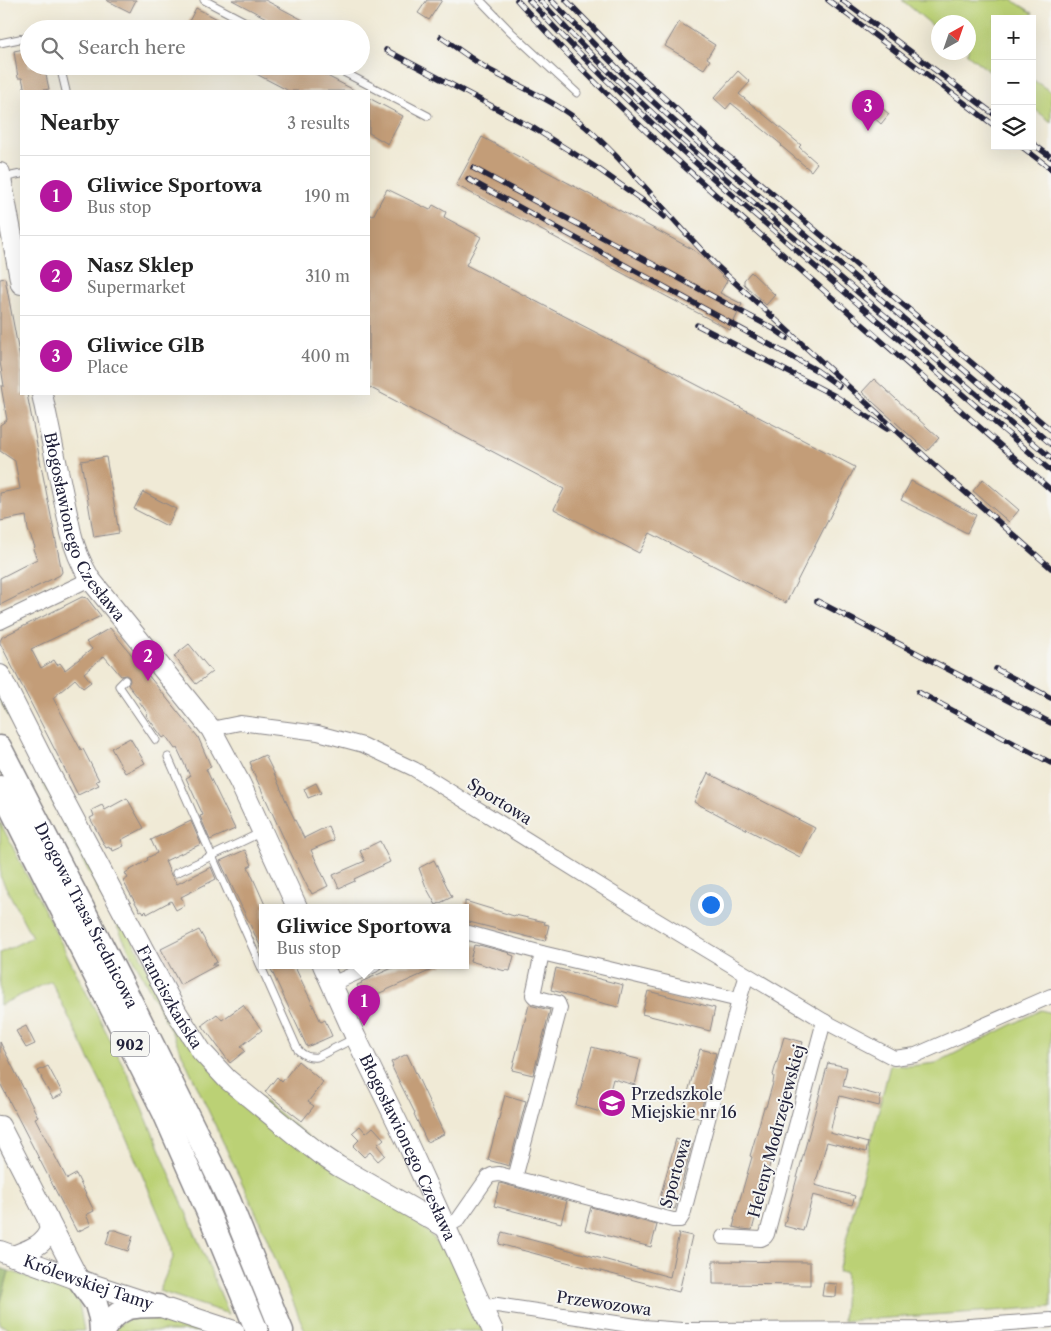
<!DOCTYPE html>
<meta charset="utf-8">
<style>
:root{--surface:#fff;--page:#f2f2f2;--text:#222;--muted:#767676;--line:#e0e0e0;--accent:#b5179e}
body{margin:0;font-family:"Libre Caslon Text",serif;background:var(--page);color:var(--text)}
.controls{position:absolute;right:15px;top:15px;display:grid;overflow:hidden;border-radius:0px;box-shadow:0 5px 20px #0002}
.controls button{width:45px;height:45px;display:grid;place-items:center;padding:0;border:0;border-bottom:1px solid var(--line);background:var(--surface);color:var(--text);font:25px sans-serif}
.compass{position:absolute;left:931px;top:15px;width:45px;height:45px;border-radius:50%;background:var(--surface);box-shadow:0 5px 20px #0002;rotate:40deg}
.you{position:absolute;left:710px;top:904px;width:18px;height:18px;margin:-12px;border:4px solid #fff;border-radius:50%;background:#1a73e8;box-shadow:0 0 0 8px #1a73e833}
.badge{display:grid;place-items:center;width:32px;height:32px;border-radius:50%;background:var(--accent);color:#fff;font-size:16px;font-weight:700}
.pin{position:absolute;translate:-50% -41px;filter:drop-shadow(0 1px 2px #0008)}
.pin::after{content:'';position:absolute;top:26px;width:18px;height:15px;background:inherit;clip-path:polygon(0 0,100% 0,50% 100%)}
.popup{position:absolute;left:259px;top:904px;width:210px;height:65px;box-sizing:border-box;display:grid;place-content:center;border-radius:0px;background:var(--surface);filter:drop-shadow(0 1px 4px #0005);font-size:16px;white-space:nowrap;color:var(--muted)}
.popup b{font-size:19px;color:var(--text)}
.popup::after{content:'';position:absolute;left:50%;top:100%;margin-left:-10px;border:10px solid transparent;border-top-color:var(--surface)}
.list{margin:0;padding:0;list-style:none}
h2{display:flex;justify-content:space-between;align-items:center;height:65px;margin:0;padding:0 20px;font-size:21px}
h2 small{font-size:16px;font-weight:400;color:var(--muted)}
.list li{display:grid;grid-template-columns:32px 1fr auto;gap:15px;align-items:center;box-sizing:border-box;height:80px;padding:0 20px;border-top:1px solid var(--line)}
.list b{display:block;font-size:19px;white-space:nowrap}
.list p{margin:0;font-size:16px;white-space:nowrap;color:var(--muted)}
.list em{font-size:16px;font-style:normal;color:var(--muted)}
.icon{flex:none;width:28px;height:28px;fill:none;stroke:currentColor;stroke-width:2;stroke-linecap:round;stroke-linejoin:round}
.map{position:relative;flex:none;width:1051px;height:1331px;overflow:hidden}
.search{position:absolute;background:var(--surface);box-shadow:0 5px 20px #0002;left:20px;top:20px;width:350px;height:55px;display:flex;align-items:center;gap:12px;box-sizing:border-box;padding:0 18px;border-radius:28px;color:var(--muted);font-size:19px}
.panel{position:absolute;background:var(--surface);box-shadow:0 5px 20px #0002;left:20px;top:90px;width:350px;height:305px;border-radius:0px}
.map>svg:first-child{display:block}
</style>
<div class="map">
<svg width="1051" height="1331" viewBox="0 0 1051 1331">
<rect width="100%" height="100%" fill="#f6f6f2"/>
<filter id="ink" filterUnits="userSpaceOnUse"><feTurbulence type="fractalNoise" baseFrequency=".02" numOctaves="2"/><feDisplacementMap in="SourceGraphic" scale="10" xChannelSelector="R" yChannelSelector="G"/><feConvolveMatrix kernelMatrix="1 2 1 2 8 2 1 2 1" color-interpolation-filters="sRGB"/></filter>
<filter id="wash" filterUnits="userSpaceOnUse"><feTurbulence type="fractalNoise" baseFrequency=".0096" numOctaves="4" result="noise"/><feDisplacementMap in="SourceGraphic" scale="20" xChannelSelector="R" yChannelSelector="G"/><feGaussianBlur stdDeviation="1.12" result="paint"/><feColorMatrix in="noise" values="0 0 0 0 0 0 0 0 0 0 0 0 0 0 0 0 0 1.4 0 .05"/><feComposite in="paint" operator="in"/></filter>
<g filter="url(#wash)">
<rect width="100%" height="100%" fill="#f0ead6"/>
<g fill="#bbd175" stroke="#6e7a58">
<path d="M902 0H1012L1033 13 1028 19H995V76L966 53 968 52V22H938V30Z"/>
<path d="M1032 79 1051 92V122L1032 107Z"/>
<path d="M0 685 183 1037 424 1228 442 1247 457 1270 485 1331H305L257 1215 175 1039 0 700Z"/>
<path d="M0 822 129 1077 229 1314 159 1291 173 1258 171 1243 115 1111 51 981 0 1005V953L32 937 0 876Z"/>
<path d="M1041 1010 1051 1013V1307L843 1321 846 1272H838L890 1065 910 1066 936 1063Z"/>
<path d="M9 1271 72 1291 79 1303 84 1331H10L9 1328 0 1325V1305Z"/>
<path d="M144 1310 208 1331H108Z"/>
</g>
<path fill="#94b366" stroke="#5b6a50" d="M0 1268 9 1271 0 1305Z"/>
<g id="blocks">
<g fill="#c39d78">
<path d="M106 0H136L130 12Z"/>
<path d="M232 0H265L320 29H287Z"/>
<path d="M427 0H442L429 20 418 13Z"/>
<path d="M196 8 237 29H185Z"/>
<path d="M679 22 715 45 707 58 710 60 704 69 665 46Z"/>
<path d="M29 48V66H44L49 89 39 91H25L22 78H18L14 51Z"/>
<path d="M241 66H308L356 91H289Z"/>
<path d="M738 71 750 82 739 94 801 145 799 147 817 163 811 171 781 146 782 145 731 103 726 109 714 98Z"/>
<path d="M369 98 403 116 388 144 369 133Z"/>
<path d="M878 105 889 114 881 124 871 115Z"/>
<path d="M482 137 692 249 704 258 727 281 720 293 742 304 730 330 456 185Z"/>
<path d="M387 189 430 210 433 205 446 212 444 217 481 237 466 265 855 467 786 603 650 533 639 553 554 509 564 489 369 387V214L373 216Z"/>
<path d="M751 272 775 295 766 305 744 284V280Z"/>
<path d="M5 278 21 364V394H27L62 572 60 575 0 605V578L37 559 33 549 35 547 28 530 26 516 0 521V493L20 489 15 461 0 451V425L7 420 1 386H4L0 362V279Z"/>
<path d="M874 379 939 438 927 451 862 392Z"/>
<path d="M106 457 119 533 94 537 81 461Z"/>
<path d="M983 479 1019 510 1009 522 973 491Z"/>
<path d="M911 481 976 515 967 533 901 500Z"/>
<path d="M143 492 176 509 167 526 134 509Z"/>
<path d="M82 597 87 598 101 616 31 649 41 668 54 660 57 665 60 663 65 670 92 649 86 642 110 628 198 737 211 767 206 769 235 829 210 840 200 816 203 815 186 778 190 776 177 748 175 749 166 736 163 738 146 715 148 714 139 701 140 700 128 685 130 681 129 677 126 675 121 676 104 656 84 673 91 682 83 688 75 679 53 698 81 750 83 749 99 780 96 781 99 785 78 795 0 643V641L2 637Z"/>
<path d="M189 644 212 672 196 684 174 656Z"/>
<path d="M130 738 145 763 125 773 111 748Z"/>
<path d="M265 755 274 773 289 808 304 838 328 826 334 840 311 850 328 886 312 894 310 890H309L286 843 251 767H252L250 762Z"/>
<path d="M708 773 815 828 800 857 694 802Z"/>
<path d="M316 783 321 793 308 798 304 789Z"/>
<path d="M127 798 144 828 121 840 124 846 113 851 112 848 110 849 109 847 106 848 90 818 94 816 92 810 102 805 105 810Z"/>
<path d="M191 821 201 844 165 861 171 875 177 884 211 867 216 879 181 897 185 905 176 910 171 901 147 914 146 911 144 913 142 910 140 911 123 881 128 878 125 873 148 860 147 858 157 853 151 840Z"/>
<path d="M380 841 390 862 354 879 355 881 339 888 333 875 365 861 360 851Z"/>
<path d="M245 850 252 865 248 867 266 907H263V952L220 861Z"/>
<path d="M434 860 452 897 436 905 426 887 419 868Z"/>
<path d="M465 901 514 916 515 915 545 922 544 924 549 925 545 941 465 921Z"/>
<path d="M199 930 217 962 211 965H217L180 985 161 949Z"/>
<path d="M474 945 479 946V945L510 953 509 954 514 956 510 971 505 970V971L470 961Z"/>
<path d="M269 965H294L321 1022 325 1020 332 1036 307 1047Z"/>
<path d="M399 965H443L364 1000 357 985 362 983 361 982Z"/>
<path d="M556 968 623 985 618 1007 551 990Z"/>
<path d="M648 991 715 1008 710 1031 642 1014Z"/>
<path d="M243 1005 262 1030 241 1046 245 1051 230 1063 202 1025 217 1014 222 1020Z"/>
<path d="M529 1005 550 1010 533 1075 512 1070Z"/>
<path d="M26 1026 35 1044 26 1048 16 1031Z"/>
<path d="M784 1037 803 1042 752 1230 742 1229 733 1227 735 1220H734L752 1157 750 1156 757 1132 764 1107H766L773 1083 774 1076 773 1075Z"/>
<path d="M0 1042 38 1117 35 1118 67 1179 76 1174 94 1211 86 1215 91 1225 77 1232 0 1083Z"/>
<path d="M592 1047 641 1060 635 1085 613 1079 604 1113 576 1105Z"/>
<path d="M700 1049 716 1053 699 1118 682 1114Z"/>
<path d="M407 1054 444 1134 427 1142 414 1114 415 1113 392 1067 393 1066 391 1062Z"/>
<path d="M298 1061 323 1082 308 1102 314 1106 302 1121 265 1092 277 1077 282 1082Z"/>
<path d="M828 1063 847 1067 843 1086 881 1096 879 1106 840 1096 837 1107 836 1106 830 1133 868 1143 866 1152 827 1142 815 1185 855 1196 852 1205 813 1195 803 1231 784 1226Z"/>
<path d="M48 1066 63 1094 53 1099 41 1078H42L38 1071Z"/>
<path d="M505 1095 526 1101 509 1166 488 1160Z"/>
<path d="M360 1126 366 1133 373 1127 384 1139 377 1145 385 1155 378 1161 370 1152 364 1157 353 1146 359 1140 352 1133Z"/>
<path d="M676 1139 692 1144 675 1209 658 1205Z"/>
<path d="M500 1183 567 1201 561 1223 494 1206Z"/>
<path d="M591 1207 657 1225 651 1247 585 1230Z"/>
<path d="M110 1230H115L133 1236 128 1251 106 1244Z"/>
<path d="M502 1232 670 1277 679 1233 692 1236 679 1292 499 1244Z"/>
<path d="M713 1261 810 1262V1285L713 1284Z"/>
<path d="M824 1283 837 1284 836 1297 822 1296Z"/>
</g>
</g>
</g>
<g filter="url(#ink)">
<use href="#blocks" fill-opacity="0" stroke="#898688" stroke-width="1"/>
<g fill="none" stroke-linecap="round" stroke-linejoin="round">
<g stroke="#898688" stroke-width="9">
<g id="lane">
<path d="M204 0 259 29"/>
<path d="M480 0 511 32 577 93"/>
<path d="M0 43 29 37"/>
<path d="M60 66 66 91"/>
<path d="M332 66 428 116"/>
<path d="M2 178 21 174"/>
<path d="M125 680 119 686 156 740"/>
<path d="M168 757 298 1050C304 1056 309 1058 317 1057L355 1038"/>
<path d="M176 873 262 832"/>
</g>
</g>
<g stroke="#898688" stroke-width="16">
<g id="street">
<path d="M0 622 90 579"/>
<path d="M211 729 240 723 318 733 363 745 414 769 638 909 824 1021 894 1058 916 1055 1051 996"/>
<path d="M465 932 542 953 739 1000"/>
<path d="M332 984 374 965"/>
<path d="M515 1178 560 1008 558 1003 535 997 533 995 542 953"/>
<path d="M445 1227 458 1220 488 1177 492 1175 499 1174 673 1220H680L683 1215 739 1000 747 975"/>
<path d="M723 1237 761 1239 765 1237 767 1234 824 1021"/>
<path d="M482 1308 497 1305 643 1327 682 1330 929 1329 1051 1320"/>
</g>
</g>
<g stroke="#898688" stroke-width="22">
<g id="secondary">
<path d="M0 173 21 284"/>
<path id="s1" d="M42 394 71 533C75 550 81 564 90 579L211 729 240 783 297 907"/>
<path id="s2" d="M0 675 50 774 177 1013 202 1052 227 1079 293 1133 320 1154 338 1166 445 1227"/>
<path id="s3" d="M323 965 356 1038 406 1140 493 1331"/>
<path d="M0 1126 79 1280"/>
<path id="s4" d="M0 1251 79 1280 234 1331"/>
<path d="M13 1256C26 1251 44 1246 49 1231 50 1227 48 1223 48 1219"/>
</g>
</g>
<g stroke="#898688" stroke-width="25">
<g id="primary">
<path id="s5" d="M0 747 137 1013 207 1154 229 1200 282 1331"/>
<path d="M0 787 164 1113 213 1224 257 1331"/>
<path d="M79 1280 96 1304 100 1318 101 1331"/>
<path d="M103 1331C119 1306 130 1306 158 1306"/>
</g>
</g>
<use href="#lane" stroke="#fff" stroke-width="7"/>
<use href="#street" stroke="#fff" stroke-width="14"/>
<use href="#secondary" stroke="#fff" stroke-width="20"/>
<use href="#primary" stroke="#fff" stroke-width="22"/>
<g stroke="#22223b" stroke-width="5.5">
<g id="rail">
<path d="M517 0C603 96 699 181 796 266 881 340 966 415 1051 490"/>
<path d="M529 0C609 88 698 166 788 243 876 319 963 395 1051 471"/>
<path d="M540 0C621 90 713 168 805 247 887 317 969 388 1051 458"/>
<path d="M551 0 627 78 715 158 1051 444"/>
<path d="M566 0 635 71 721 150 1051 430"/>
<path d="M828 0 995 126"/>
<path d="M842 0 995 115"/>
<path d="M441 37C457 48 474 61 491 71 523 88 559 103 586 127 634 170 672 221 717 266L931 462 1051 568"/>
<path d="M386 50 535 129 597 168 656 210 664 217"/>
<path d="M1032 143 1051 157"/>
<path d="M1021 146 1051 169"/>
<path d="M473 168 774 329 787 338"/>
<path d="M468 179 816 370 839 386"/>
<path d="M697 325 835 396 887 429"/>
<path d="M817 601 1051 723"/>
<path d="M996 669 1051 698"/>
<path d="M918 692 1051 763"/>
</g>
</g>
<use href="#rail" stroke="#f6f6f2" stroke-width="4" stroke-dasharray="11" stroke-linecap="butt"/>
</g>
</g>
<defs>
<g id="school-disc" transform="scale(1.4375)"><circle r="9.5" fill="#b5179e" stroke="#f6f6f2"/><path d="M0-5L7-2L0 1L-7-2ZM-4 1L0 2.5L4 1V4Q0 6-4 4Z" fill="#fff"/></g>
</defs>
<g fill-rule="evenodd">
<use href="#school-disc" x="612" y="1103"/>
</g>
<g text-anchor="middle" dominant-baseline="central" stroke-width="4" stroke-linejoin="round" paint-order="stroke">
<rect fill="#f6f6f2" stroke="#626272" stroke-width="1" x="111" y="1031.5" width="38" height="25" rx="4"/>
<g font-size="15" font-weight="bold" fill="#22223b">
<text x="130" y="1044">902</text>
</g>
<g font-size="16" fill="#22223b" stroke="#f6f6f2">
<text stroke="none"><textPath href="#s1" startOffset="141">Błogosławionego Czesława</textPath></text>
<text transform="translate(500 801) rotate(32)">Sportowa</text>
<text stroke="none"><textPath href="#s5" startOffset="189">Drogowa Trasa Średnicowa</textPath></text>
<text stroke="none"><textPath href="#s2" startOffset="364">Franciszkańska</textPath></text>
<text transform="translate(776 1131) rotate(-75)">Heleny Modrzejewskiej</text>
<text stroke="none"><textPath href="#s3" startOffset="201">Błogosławionego Czesława</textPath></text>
<text transform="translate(675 1173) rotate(-74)">Sportowa</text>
<text stroke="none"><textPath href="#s4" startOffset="94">Królewskiej Tamy</textPath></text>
<text transform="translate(604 1303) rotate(8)">Przewozowa</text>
</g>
<g font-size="16" fill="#22223b" stroke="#f6f6f2" text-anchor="start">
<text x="631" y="1094">Przedszkole<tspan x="631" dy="18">Miejskie nr 16</tspan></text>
</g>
</g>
</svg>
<div class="controls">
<button>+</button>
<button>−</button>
<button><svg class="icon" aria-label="layers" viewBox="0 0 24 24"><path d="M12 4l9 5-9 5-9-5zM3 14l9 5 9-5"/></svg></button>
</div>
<svg class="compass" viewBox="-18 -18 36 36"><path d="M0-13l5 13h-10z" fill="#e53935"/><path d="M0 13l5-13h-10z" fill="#767676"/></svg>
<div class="you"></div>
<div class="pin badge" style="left:364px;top:1026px">1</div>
<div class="popup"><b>Gliwice Sportowa</b>Bus stop</div>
<div class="pin badge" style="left:148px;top:681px">2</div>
<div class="pin badge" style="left:868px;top:131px">3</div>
<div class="search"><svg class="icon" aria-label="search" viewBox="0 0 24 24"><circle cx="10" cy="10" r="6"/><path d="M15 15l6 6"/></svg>Search here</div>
<section class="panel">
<h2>Nearby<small>3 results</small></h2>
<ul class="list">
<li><span class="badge">1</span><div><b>Gliwice Sportowa</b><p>Bus stop</p></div><em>190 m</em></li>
<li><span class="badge">2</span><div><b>Nasz Sklep</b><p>Supermarket</p></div><em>310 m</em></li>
<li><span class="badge">3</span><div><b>Gliwice GlB</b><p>Place</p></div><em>400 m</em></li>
</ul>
</section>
</div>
